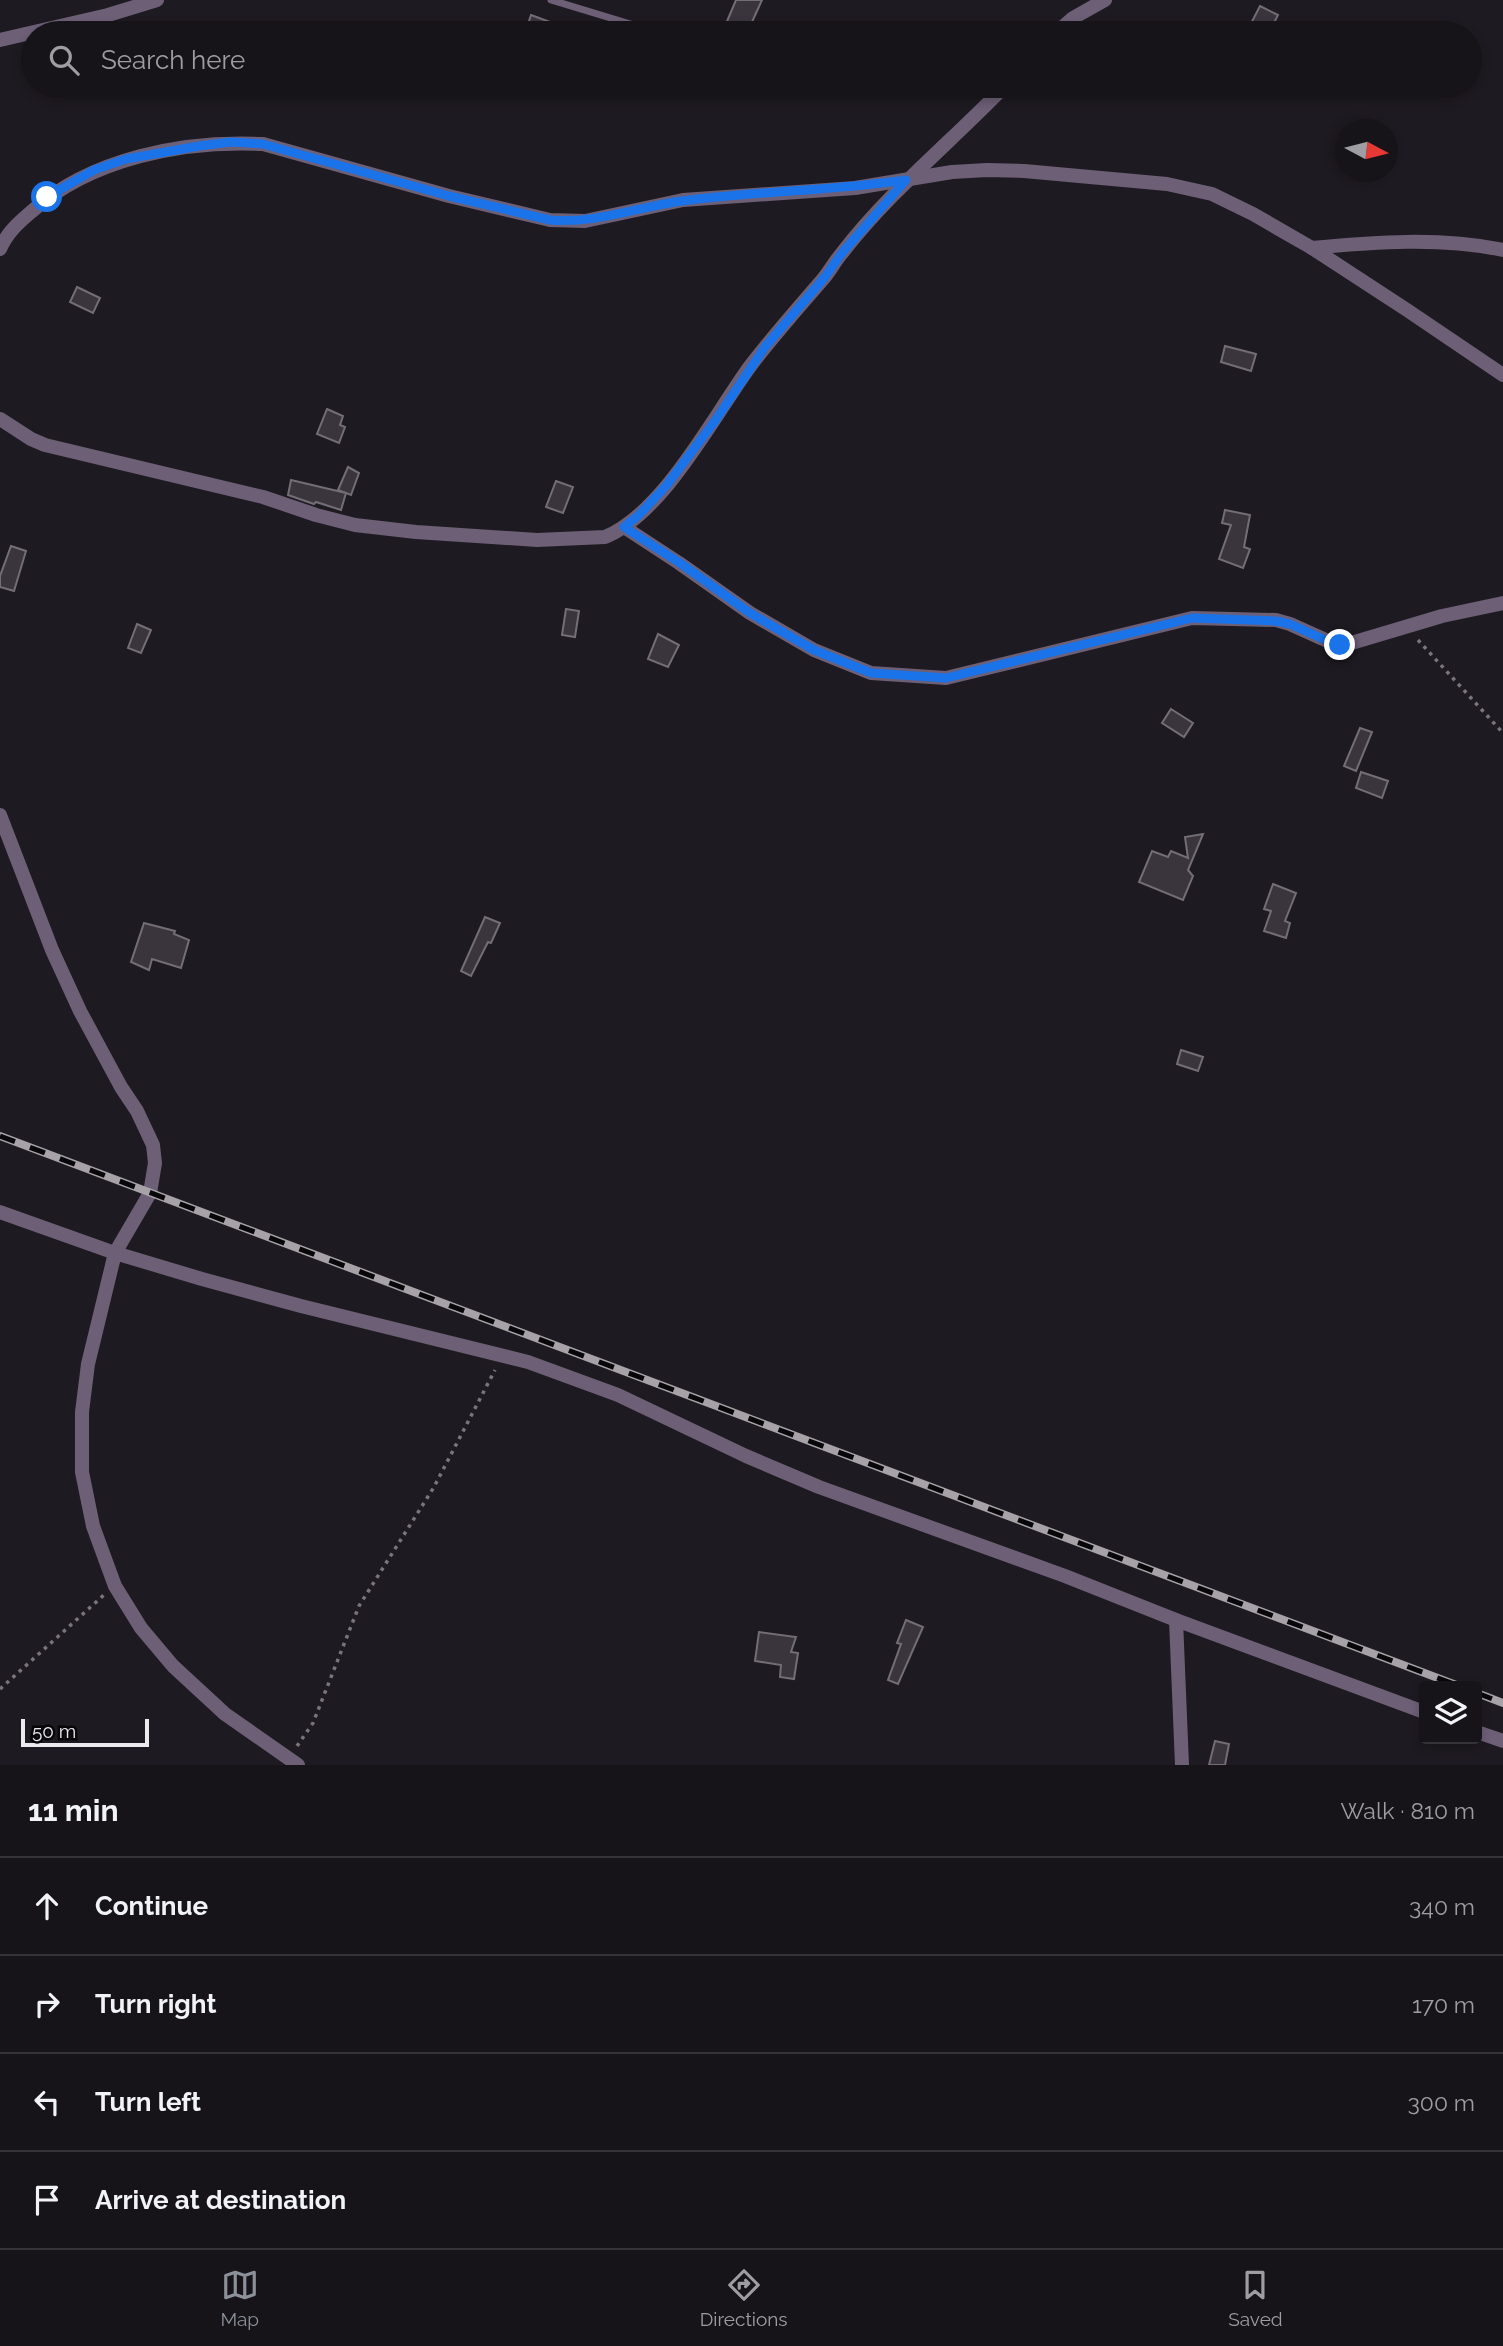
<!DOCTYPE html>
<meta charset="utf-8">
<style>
:root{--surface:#161419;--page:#1f1d22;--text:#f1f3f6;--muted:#9e9ea2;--line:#353338;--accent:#8c9099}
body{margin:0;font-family:Raleway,sans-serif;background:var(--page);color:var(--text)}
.controls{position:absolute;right:21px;bottom:21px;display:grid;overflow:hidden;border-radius:7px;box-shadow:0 4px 10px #0003}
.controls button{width:63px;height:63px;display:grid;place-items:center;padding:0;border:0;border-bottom:2px solid var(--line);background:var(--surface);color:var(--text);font:35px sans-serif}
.compass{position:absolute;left:1335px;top:119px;width:63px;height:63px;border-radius:50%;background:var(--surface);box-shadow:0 4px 10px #0003;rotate:97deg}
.scale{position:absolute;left:21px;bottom:18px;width:128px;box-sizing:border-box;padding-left:7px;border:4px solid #edeaef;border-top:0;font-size:19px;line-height:24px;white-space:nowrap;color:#edeaef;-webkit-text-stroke:5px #070608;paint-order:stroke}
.stop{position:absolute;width:21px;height:21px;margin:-16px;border:5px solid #1a73e8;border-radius:50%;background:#fff}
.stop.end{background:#1a73e8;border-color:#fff;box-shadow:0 2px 7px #0008}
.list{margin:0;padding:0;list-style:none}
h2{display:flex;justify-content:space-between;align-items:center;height:91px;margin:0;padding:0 28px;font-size:30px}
h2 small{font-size:23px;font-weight:400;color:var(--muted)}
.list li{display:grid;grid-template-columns:46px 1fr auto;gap:21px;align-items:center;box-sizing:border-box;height:98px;padding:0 28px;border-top:2px solid var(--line)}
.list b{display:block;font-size:26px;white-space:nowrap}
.list em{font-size:23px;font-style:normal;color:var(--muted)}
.icon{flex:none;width:38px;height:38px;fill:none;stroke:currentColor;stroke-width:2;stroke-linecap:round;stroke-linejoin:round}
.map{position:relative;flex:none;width:1503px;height:1765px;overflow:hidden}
.search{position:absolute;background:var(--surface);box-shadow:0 4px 10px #0003;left:21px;right:21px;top:21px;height:77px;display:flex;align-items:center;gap:18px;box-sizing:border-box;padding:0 24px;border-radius:38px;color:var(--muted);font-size:26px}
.sheet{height:483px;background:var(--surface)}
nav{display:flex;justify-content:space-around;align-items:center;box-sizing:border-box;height:98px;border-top:2px solid var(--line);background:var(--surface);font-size:19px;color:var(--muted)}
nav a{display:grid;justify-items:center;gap:4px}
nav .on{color:var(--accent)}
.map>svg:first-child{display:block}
</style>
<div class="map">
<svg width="1503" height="1765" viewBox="0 0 1503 1765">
<rect width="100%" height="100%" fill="#1e1a21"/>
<g fill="#3a353d" stroke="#726d76" stroke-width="2">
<path d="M736 0H762L747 33H722Z"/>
<path d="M1260 6 1278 15 1269 33H1246Z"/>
<path d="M531 15 577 32V33H525Z"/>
<path d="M77 287 100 298 93 313 70 302Z"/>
<path d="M1225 346 1256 354 1251 371 1221 362Z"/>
<path d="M327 409 343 416 340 425 345 427 339 443 317 434Z"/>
<path d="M348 467 359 473 351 495 338 490Z"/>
<path d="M291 480 346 493 341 510 316 502 314 504 288 495Z"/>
<path d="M556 481 573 487 563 513 546 507Z"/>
<path d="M1225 510 1250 515 1244 547 1250 549 1243 568 1219 559 1231 525 1222 523Z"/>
<path d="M11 546 26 551 14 591 0 587V576Z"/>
<path d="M566 609 579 611 575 637 562 635Z"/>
<path d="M137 624 151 630 141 653 128 648Z"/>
<path d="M658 634 679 645 668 667 648 659Z"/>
<path d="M1171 709 1193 723 1184 737 1162 723Z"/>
<path d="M1360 728 1372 732 1356 771 1344 766Z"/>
<path d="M1361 772 1388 781 1382 798 1356 788Z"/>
<path d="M1203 834 1188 870 1193 876 1183 900 1139 882 1152 851 1168 857 1171 851 1188 858 1185 837Z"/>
<path d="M1273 884 1296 893 1285 921 1290 923 1286 938 1264 931 1271 911 1264 909Z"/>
<path d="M485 917 500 923 491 943 488 942 471 976 461 971Z"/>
<path d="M144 923 175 931 174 934 189 940 181 968 152 959 149 970 131 962Z"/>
<path d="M1181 1050 1203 1057 1198 1071 1177 1064Z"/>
<path d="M906 1620 923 1627 898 1684 888 1680 901 1644 897 1643Z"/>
<path d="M759 1632 796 1637 791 1652 798 1653 794 1679 780 1677 781 1665 755 1661Z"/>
<path d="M1215 1741 1229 1744 1225 1765H1209Z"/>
</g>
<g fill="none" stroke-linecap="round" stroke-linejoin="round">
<g stroke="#79757b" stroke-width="3.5" stroke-dasharray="3.5 5" stroke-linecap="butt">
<path d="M1418 640 1503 733"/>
<path d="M0 1689 105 1594"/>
<path d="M297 1746 313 1723 359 1606 434 1487 495 1370"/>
</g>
<path stroke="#6d5f76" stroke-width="7" d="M551 0 660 33"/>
<g stroke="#6d5f76" stroke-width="14">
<path d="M1056 33 1073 18 1105 0"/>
<path d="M0 40 108 15 157 0"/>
<path d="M1312 248C1375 242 1440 237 1503 250"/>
<path d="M0 249C7 233 18 223 31 212 91 158 184 140 263 144L449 196 550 220 585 221 683 200 855 188 952 172 987 170 1024 171 1167 184 1212 194 1253 214 1312 248 1407 310 1503 375"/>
<path d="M0 419 31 439 45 445 263 497 316 515 355 525 416 532 537 540 605 537C664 513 714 415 751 365 774 335 799 307 823 279 830 271 835 261 842 253 890 191 951 142 1005 86"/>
<path d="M624 527 679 563 750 613 814 650 871 673 946 678 1192 618 1276 620 1290 624 1330 642 1348 644 1442 616 1503 603"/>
<path d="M0 815 52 950 80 1011 121 1087 137 1111 153 1145 155 1163 150 1193 115 1253 88 1364 82 1412V1472L93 1526 115 1586 141 1628 173 1666 225 1714 298 1765"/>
<path d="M0 1212 115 1253 202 1279 301 1306 528 1362 618 1395 746 1456 819 1487 1065 1576 1176 1620 1424 1712"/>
<path d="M1176 1620 1182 1765"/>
<path d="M1477 1732 1503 1741"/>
</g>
<g stroke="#a6a2a8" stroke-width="8">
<g id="rail">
<path d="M0 1136 1459 1686"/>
<path d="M1477 1693 1503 1703"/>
</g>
</g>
<use href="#rail" stroke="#070608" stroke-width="5" stroke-dasharray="16" stroke-linecap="butt"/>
</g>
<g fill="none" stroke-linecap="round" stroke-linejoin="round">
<path stroke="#1a73e8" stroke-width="9" d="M47 197 94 170 126 159 199 146 231 142 263 144 449 196 550 220C596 224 637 207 682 201 756 191 831 191 906 180L842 253 825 277 765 347 715 421 666 486 639 515 624 527 680 563 750 613 814 650 871 673 946 678 1192 618 1276 621 1290 624 1330 642 1340 645"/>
</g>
</svg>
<div class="controls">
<button><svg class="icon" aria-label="layers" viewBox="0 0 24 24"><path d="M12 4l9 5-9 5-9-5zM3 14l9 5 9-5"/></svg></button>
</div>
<svg class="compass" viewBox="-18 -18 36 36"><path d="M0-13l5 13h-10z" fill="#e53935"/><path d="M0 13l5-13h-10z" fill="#9e9ea2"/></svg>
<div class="scale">50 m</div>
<div class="stop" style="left:47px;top:197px"></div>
<div class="stop end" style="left:1340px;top:645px"></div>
<div class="search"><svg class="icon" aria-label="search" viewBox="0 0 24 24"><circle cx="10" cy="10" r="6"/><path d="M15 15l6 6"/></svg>Search here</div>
</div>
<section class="sheet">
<h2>11 min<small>Walk · 810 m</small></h2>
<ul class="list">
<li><svg class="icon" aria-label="ahead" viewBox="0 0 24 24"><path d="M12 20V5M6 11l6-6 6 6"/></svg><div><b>Continue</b></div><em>340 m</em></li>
<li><svg class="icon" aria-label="right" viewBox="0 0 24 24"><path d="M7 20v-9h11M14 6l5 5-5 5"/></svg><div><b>Turn right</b></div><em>170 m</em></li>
<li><svg class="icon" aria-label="left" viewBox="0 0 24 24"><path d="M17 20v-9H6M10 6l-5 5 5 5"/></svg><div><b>Turn left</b></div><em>300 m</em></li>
<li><svg class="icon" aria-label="arrive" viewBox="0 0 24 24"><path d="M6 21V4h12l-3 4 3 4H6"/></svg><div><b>Arrive at destination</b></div></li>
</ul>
</section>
<nav>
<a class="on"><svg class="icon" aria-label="map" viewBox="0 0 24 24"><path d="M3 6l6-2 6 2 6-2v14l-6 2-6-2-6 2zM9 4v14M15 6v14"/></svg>Map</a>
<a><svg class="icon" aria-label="directions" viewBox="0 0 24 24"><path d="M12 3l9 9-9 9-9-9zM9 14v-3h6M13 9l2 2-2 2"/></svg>Directions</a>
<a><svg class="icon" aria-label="saved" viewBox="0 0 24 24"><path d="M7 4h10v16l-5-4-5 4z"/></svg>Saved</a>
</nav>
